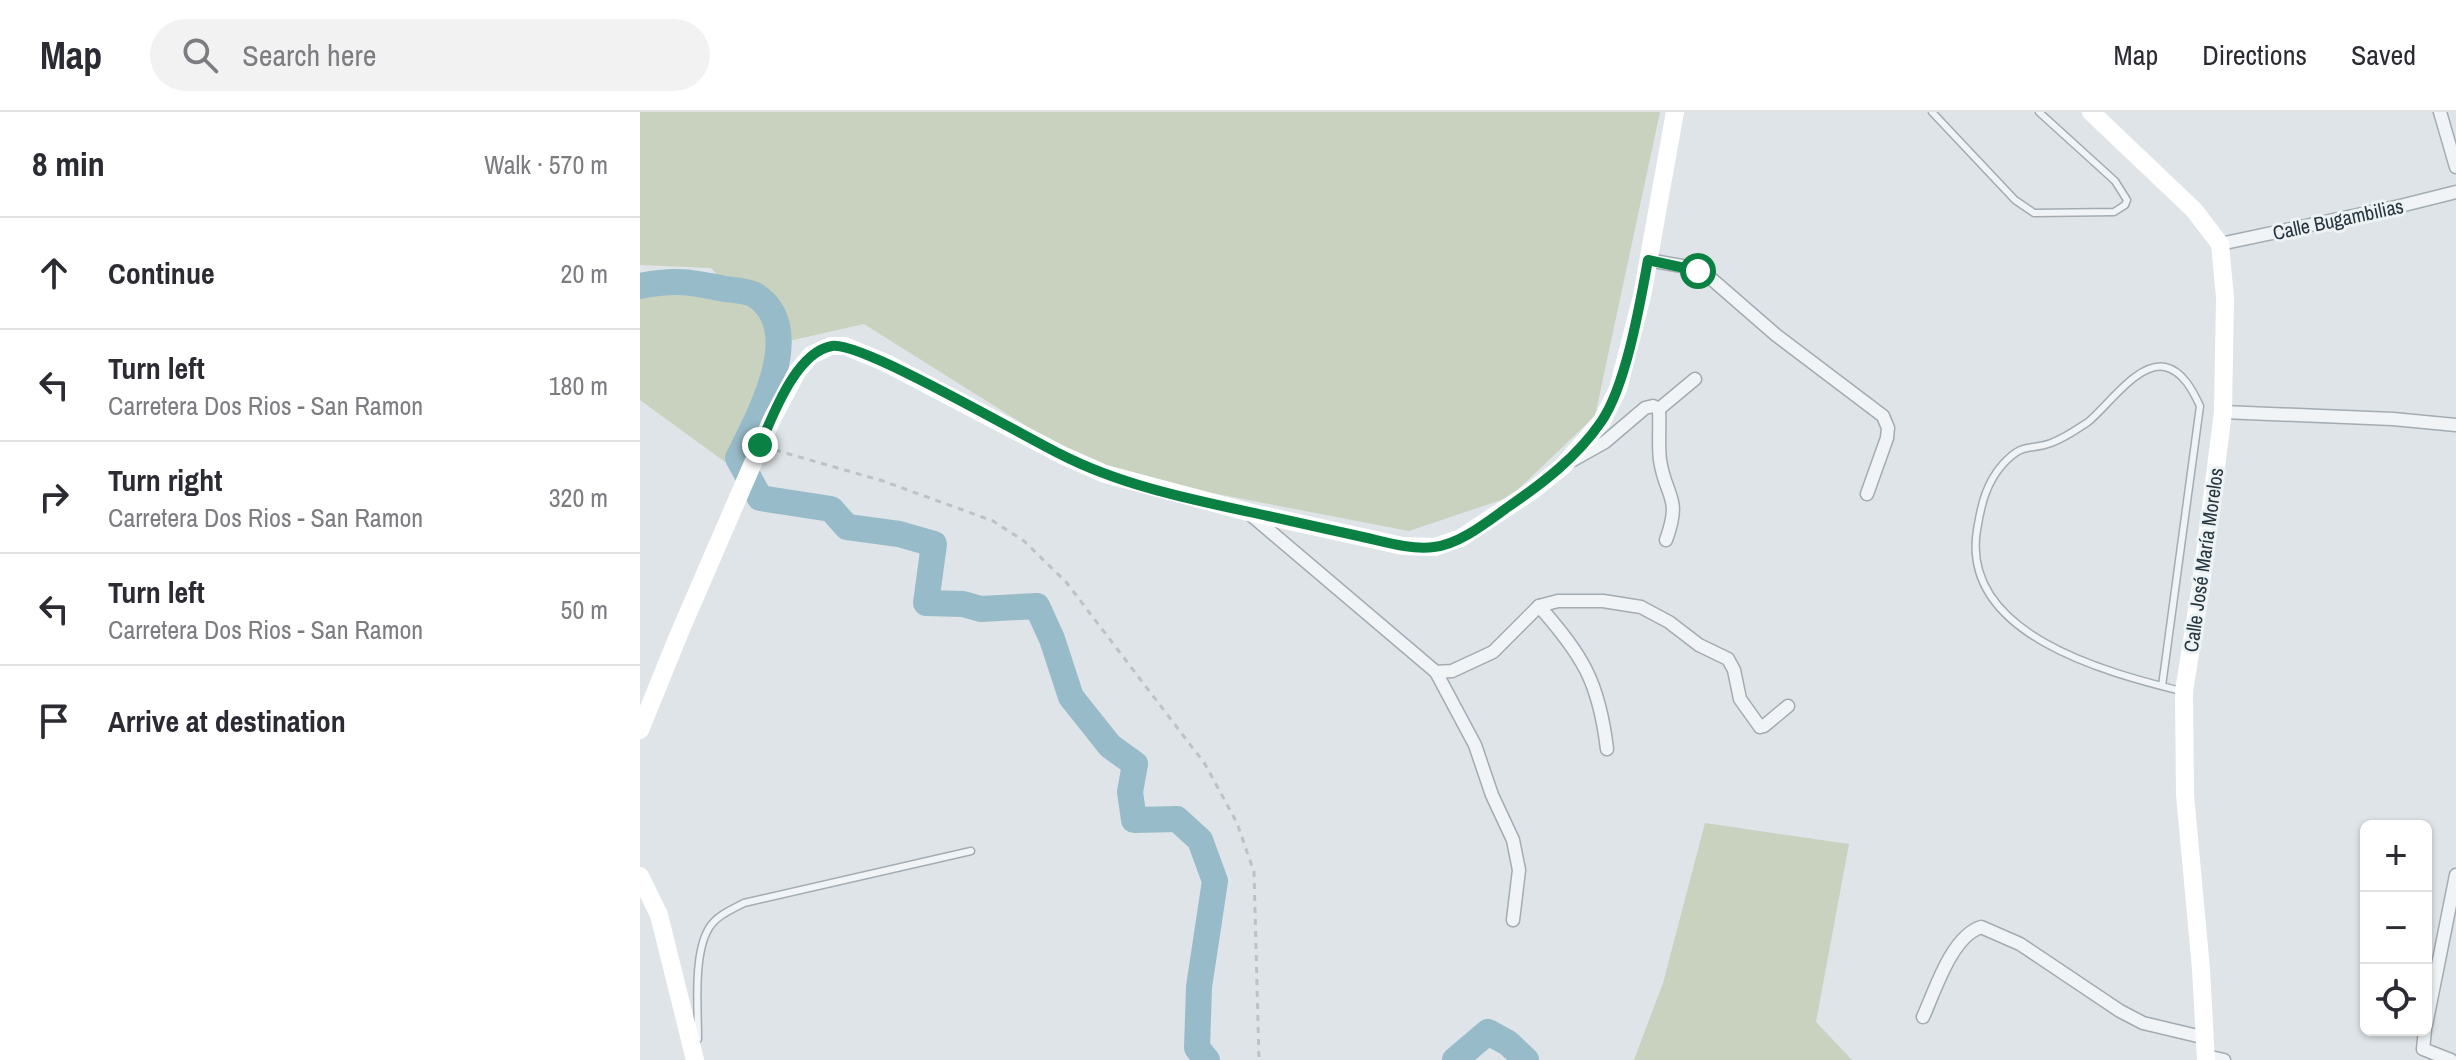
<!DOCTYPE html>
<meta charset="utf-8">
<style>
:root{--surface:#fff;--page:#f2f2f3;--text:#2b2b33;--muted:#7c7c81;--line:#e1e1e2}
body{margin:0;font-family:"Archivo Narrow",sans-serif;background:var(--page);color:var(--text)}
.controls{position:absolute;right:24px;bottom:24px;display:grid;overflow:hidden;border-radius:12px;box-shadow:0 2px 6px #0004}
.controls button{width:72px;height:72px;display:grid;place-items:center;padding:0;border:0;border-bottom:2px solid var(--line);background:var(--surface);color:var(--text);font:40px sans-serif}
.stop{position:absolute;width:24px;height:24px;margin:-18px;border:6px solid #0b8043;border-radius:50%;background:#fff}
.stop.end{background:#0b8043;border-color:#fff;box-shadow:0 2px 8px #0008}
.list{margin:0;padding:0;list-style:none}
h2{display:flex;justify-content:space-between;align-items:center;height:104px;margin:0;padding:0 32px;font-size:34px}
h2 small{font-size:26px;font-weight:400;color:var(--muted)}
.list li{display:grid;grid-template-columns:52px 1fr auto;gap:24px;align-items:center;box-sizing:border-box;height:112px;padding:0 32px;border-top:2px solid var(--line)}
.list b{display:block;font-size:30px;white-space:nowrap}
.list p{margin:0;font-size:26px;white-space:nowrap;color:var(--muted)}
.list em{font-size:26px;font-style:normal;color:var(--muted)}
.icon{flex:none;width:44px;height:44px;fill:none;stroke:currentColor;stroke-width:2;stroke-linecap:round;stroke-linejoin:round}
.map{position:relative;flex:none;width:1816px;height:948px;overflow:hidden}
header{display:flex;align-items:center;gap:48px;box-sizing:border-box;height:112px;padding:0 40px;background:var(--surface);border-bottom:2px solid var(--line)}
header strong{font-size:38px}
nav{display:flex;gap:44px;margin-inline-start:auto;font-size:28px}
.search{width:560px;height:72px;background:var(--page);display:flex;align-items:center;gap:20px;box-sizing:border-box;padding:0 28px;border-radius:44px;color:var(--muted);font-size:30px}
main{display:flex}
aside{flex:1;background:var(--surface)}
.map>svg:first-child{display:block}
</style>
<header>
<strong>Map</strong>
<div class="search"><svg class="icon" aria-label="search" viewBox="0 0 24 24"><circle cx="10" cy="10" r="6"/><path d="M15 15l6 6"/></svg>Search here</div>
<nav><a>Map</a><a>Directions</a><a>Saved</a></nav>
</header>
<main>
<aside>
<h2>8 min<small>Walk · 570 m</small></h2>
<ul class="list">
<li><svg class="icon" aria-label="ahead" viewBox="0 0 24 24"><path d="M12 20V5M6 11l6-6 6 6"/></svg><div><b>Continue</b></div><em>20 m</em></li>
<li><svg class="icon" aria-label="left" viewBox="0 0 24 24"><path d="M17 20v-9H6M10 6l-5 5 5 5"/></svg><div><b>Turn left</b><p>Carretera Dos Rios - San Ramon</p></div><em>180 m</em></li>
<li><svg class="icon" aria-label="right" viewBox="0 0 24 24"><path d="M7 20v-9h11M14 6l5 5-5 5"/></svg><div><b>Turn right</b><p>Carretera Dos Rios - San Ramon</p></div><em>320 m</em></li>
<li><svg class="icon" aria-label="left" viewBox="0 0 24 24"><path d="M17 20v-9H6M10 6l-5 5 5 5"/></svg><div><b>Turn left</b><p>Carretera Dos Rios - San Ramon</p></div><em>50 m</em></li>
<li><svg class="icon" aria-label="arrive" viewBox="0 0 24 24"><path d="M6 21V4h12l-3 4 3 4H6"/></svg><div><b>Arrive at destination</b></div></li>
</ul>
</aside>
<div class="map">
<svg width="1816" height="948" viewBox="0 0 1816 948">
<rect width="100%" height="100%" fill="#dee4e8"/>
<g fill="#c8d2bf">
<path d="M0 0H1020L955 304 870 385 769 419 458 359 224 212 140 231 85 350 0 288V186L38 180 101 189 71 156 0 153Z"/>
<path d="M1065 711 1209 732 1176 910 1212 948H994L1023 871Z"/>
</g>
<g fill="none" stroke-linecap="round" stroke-linejoin="round">
<g stroke="#98bbc9" stroke-width="26">
<path d="M0 174C34 167 52 170 85 177 94 178 108 179 115 183 168 217 118 306 98 346L120 386 191 397 207 415 259 422 294 432 286 491 323 492 341 497 397 494 412 527 431 585 470 634 495 652 490 680 494 708 537 707 560 728 575 769 559 875 557 936 567 948"/>
<path d="M815 948 848 920 868 931 886 948"/>
</g>
<g stroke="#a3acb2" stroke-width="9">
<g id="lane">
<path d="M1292 0 1375 88 1394 101 1474 100 1485 93 1487 88 1475 69 1399 0"/>
<path d="M1522 574 1560 294C1553 279 1543 259 1525 255 1497 250 1468 294 1448 310 1436 318 1425 326 1411 331 1390 339 1384 329 1363 352 1346 371 1341 393 1337 418 1320 522 1465 560 1541 579"/>
<path d="M58 927C58 896 53 842 69 816 77 803 91 798 104 791L331 739"/>
</g>
</g>
<g stroke="#a3acb2" stroke-width="15">
<g id="street">
<path d="M1800 0 1816 55"/>
<path d="M1580 132 1760 94 1816 80"/>
<path d="M1008 148 1042 154 1067 163 1136 223 1243 304 1248 316 1247 326 1227 382"/>
<path d="M1019 297C1020 314 1018 332 1020 348 1026 387 1042 384 1026 428"/>
<path d="M1019 297 1055 267"/>
<path d="M1583 300 1753 307 1816 313"/>
<path d="M933 348 965 330 1005 296 1013 294 1019 297"/>
<path d="M611 403 796 560 835 633 852 683 873 728 879 758 873 808"/>
<path d="M899 494C943 544 959 570 967 637"/>
<path d="M796 560 812 559 853 540 899 494 918 489H963L1001 495 1029 510 1059 533 1088 547 1094 558 1100 587 1120 615 1124 614 1148 594"/>
<path d="M1283 905C1295 879 1311 825 1341 815L1380 832 1480 899 1503 911 1566 926"/>
<path d="M1786 913 1816 763"/>
<path d="M1785 918 1783 937 1811 948"/>
<path d="M1566 944 1584 948"/>
</g>
</g>
<path stroke="#bcc2c6" stroke-width="3" stroke-dasharray="6 6" stroke-linecap="butt" d="M135 338 243 369 353 409 384 429 426 470 565 652 597 711 614 760 619 948"/>
<use href="#lane" stroke="#f1f4f6" stroke-width="6"/>
<use href="#street" stroke="#f1f4f6" stroke-width="12"/>
<g stroke="#fff" stroke-width="18">
<path d="M1451 0 1554 98 1580 132 1585 186 1583 300 1561 473 1544 579 1545 683 1561 857 1566 948"/>
<path d="M0 618 39 522 132 307 157 260 171 243 191 234H205L246 251 422 343 465 362 608 400 763 434 795 435 821 426 892 379 923 354 962 309 978 277 1002 184 1035 0"/>
<path d="M0 764 19 803 55 948"/>
</g>
</g>
<g fill="none" stroke-linecap="round" stroke-linejoin="round">
<path stroke="#0b8043" stroke-width="10" d="M120 333C133 303 156 240 192 234 221 229 383 324 420 342 484 375 559 389 628 404 660 411 691 418 723 425 745 430 771 438 794 435 820 432 847 410 868 395 903 371 937 345 961 310 986 274 1000 192 1008 148L1058 159"/>
</g>
<g text-anchor="middle" dominant-baseline="central" stroke-width="6" stroke-linejoin="round" paint-order="stroke">
<g font-size="20" fill="#27353f" stroke="#edf3f5">
<text transform="translate(1698 107) rotate(-12)">Calle Bugambilias</text>
<text transform="translate(1563 448) rotate(-82)">Calle José María Morelos</text>
</g>
</g>
</svg>
<div class="controls">
<button>+</button>
<button>−</button>
<button><svg class="icon" aria-label="locate" viewBox="0 0 24 24"><circle cx="12" cy="12" r="6"/><path d="M12 2v4M12 18v4M2 12h4M18 12h4"/></svg></button>
</div>
<div class="stop" style="left:1058px;top:159px"></div>
<div class="stop end" style="left:120px;top:333px"></div>
</div>
</main>
